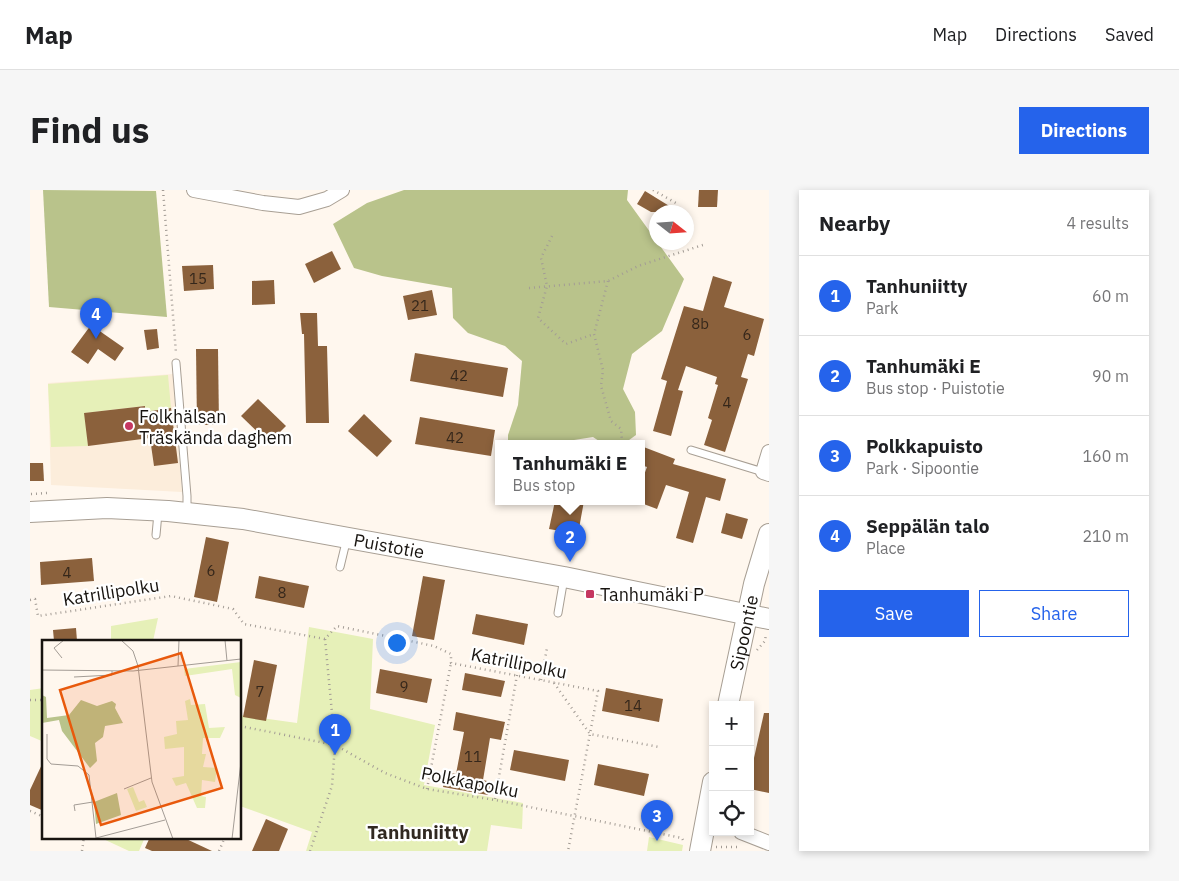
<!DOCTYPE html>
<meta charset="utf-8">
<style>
:root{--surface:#fff;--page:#f6f6f6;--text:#202124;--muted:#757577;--line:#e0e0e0;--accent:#2563eb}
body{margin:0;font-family:"IBM Plex Sans",sans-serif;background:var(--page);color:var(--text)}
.controls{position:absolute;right:15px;bottom:15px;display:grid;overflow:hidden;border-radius:0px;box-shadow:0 2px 8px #0003}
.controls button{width:45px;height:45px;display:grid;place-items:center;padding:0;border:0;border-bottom:1px solid var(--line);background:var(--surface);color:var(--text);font:25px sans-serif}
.compass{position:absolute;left:619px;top:15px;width:45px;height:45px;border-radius:50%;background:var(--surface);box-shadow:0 2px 8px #0003;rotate:107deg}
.you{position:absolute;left:366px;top:452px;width:18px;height:18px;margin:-12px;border:4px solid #fff;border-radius:50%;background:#1a73e8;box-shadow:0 0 0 8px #1a73e833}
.badge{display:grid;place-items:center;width:32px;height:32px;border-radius:50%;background:var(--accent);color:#fff;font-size:16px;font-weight:700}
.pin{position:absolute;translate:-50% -41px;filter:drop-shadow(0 1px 2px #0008)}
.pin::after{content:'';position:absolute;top:26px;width:18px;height:15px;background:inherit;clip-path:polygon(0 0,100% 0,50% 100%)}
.popup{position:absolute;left:465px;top:250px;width:150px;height:65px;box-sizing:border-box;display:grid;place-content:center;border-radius:0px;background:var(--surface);filter:drop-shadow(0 1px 4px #0005);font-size:16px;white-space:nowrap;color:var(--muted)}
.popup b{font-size:19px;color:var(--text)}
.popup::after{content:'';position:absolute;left:50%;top:100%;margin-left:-10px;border:10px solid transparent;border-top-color:var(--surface)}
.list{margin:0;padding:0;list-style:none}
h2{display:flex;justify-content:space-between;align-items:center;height:65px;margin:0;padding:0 20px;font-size:21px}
h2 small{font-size:16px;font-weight:400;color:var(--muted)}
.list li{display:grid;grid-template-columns:32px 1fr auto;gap:15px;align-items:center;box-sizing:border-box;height:80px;padding:0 20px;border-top:1px solid var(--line)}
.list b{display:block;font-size:19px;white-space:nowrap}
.list p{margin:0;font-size:16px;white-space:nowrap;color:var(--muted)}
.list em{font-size:16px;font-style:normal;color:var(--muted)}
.actions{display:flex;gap:10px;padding:15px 20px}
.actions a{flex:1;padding:11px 0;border:1px solid var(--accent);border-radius:0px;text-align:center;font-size:18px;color:var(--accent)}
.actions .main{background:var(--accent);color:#fff}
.icon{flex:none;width:28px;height:28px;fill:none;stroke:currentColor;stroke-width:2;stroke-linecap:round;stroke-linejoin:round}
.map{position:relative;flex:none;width:739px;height:661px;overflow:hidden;border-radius:0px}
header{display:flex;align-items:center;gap:30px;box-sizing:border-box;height:70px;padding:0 25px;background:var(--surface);border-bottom:1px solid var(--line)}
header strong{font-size:24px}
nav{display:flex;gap:28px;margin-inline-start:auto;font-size:18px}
.intro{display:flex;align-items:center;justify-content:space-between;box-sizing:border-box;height:120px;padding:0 30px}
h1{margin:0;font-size:35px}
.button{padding:12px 22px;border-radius:0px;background:var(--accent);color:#fff;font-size:18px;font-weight:700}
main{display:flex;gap:30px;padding:0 30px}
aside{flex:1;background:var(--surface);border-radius:0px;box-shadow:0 2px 8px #0003}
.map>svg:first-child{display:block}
</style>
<header>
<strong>Map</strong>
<nav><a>Map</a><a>Directions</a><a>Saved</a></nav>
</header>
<div class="intro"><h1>Find us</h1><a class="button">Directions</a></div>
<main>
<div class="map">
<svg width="739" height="661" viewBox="0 0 739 661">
<rect width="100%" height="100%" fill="#fff7ee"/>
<path fill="#fceddb" d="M143 184 152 302 21 295 18 193Z"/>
<g fill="#e6f0b8">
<path d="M138 185 141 218 115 222 114 216 55 223 58 256 21 257 18 194Z"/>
<path d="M128 428 123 451H81V436Z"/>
<path d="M279 437 343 449 340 519 405 535 394 595 493 613 492 639 461 635 457 661H276L282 642 210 616V525L267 533Z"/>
<path d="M14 498V552L0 546V500Z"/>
<path d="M69 647H115L109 661H99Z"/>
<path d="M619 647 653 655 652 661H617Z"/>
</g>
<g fill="#b9c38b">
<path d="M13 0 126 1 137 127 19 117Z"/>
<path d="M374 0H598L597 10 654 89 632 141 602 164 593 199 605 222 606 245 595 253H572L563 247 525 253H478V245L488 215 492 171 475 156 438 143 423 128 422 98 352 86 324 78 303 34 337 13Z"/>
</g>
<g fill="#8b613c">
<path d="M669 0H688L687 17H668Z"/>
<path d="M615 1 649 22H621L607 14Z"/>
<path d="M302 61 311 79 284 93 275 74Z"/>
<path d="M183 75 184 99 154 101 152 76Z"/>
<path d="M683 86 702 92 694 117 734 129 724 166 718 164 711 187 718 189 695 262 674 255 682 230 678 228 688 195 685 194 687 187 656 176 648 200 653 201 641 246 623 241 637 191 631 189 654 116 673 121Z"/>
<path d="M244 90 245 114 222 115V91Z"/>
<path d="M402 100 407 125 378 130 373 106Z"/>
<path d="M270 123H287L288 156H297L299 233H276L274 144H272Z"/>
<path d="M61 135 94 158 85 171 68 159 58 174 41 162Z"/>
<path d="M127 139 129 158 117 160 114 140Z"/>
<path d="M166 159H188L189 235H167Z"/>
<path d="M385 163 478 178 473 207 380 191Z"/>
<path d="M228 209 256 236 239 253 211 226Z"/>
<path d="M115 216V222L141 218 148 273 124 276 120 248 58 256 54 223Z"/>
<path d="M334 224 362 251 347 267 318 241Z"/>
<path d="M390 227 465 240 461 266 385 254Z"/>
<path d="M611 256 645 269 643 274 696 289 690 311 676 307 663 353 646 348 659 302 636 295 627 319 611 313V293L617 277 611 275Z"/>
<path d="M0 273H13L14 291H0Z"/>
<path d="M525 311H554L548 344 519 339Z"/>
<path d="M696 323 718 329 712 349 691 343Z"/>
<path d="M176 347 199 352 187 412 164 407Z"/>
<path d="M62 368 64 391 11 395 10 372Z"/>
<path d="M229 386 279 396 274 418 225 408Z"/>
<path d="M393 386 415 390 404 450 382 446Z"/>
<path d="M446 424 498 434 494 455 442 444Z"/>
<path d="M46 438 47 451H24L23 440Z"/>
<path d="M224 470 247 475 236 531 213 527Z"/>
<path d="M350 479 402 489 397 513 346 503Z"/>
<path d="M435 483 475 491 471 507 432 500Z"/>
<path d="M576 498 633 509 629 532 572 521Z"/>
<path d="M426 522 475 532 471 550 460 548 453 590 461 592 458 605 413 597 416 582 426 584 434 542 423 540Z"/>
<path d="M734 523H739V603L720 599V586Z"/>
<path d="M484 560 539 570 535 591 480 580Z"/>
<path d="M14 570V621L0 615V600Z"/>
<path d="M568 574 619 584 614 606 564 595Z"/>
<path d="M236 629 258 639 249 661H222Z"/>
<path d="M120 647H152L182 661H122L115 658Z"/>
</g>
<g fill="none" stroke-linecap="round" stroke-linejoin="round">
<g stroke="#a89f94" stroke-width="9">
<g id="lane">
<path d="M146 173 157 306V322"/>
<path d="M661 260 733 282"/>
<path d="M126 345 128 323"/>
<path d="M310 377 317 348"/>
<path d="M528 423 534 388"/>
</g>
</g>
<g stroke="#a89f94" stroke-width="16">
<g id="street">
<path d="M164 0 233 13 269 17 297 9 312 0"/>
<path d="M739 262 733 282 739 284"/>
<path d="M711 642 739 653"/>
</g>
</g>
<g stroke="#a89f94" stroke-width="22">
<g id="secondary">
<path id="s1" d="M0 322 77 318 138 321 213 329 534 387 739 429"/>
<path id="s2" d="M698 515 724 394 739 344"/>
<path d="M670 661 683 592"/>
</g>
</g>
<g stroke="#a39c95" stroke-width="2.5" stroke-dasharray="1 4" stroke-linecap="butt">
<path d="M133 0 146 163"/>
<path d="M623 0 646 13"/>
<path d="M522 46 511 68 517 96 508 128 536 154 564 144"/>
<path d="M578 91 564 144 573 180 571 196 581 231 591 239 592 251 589 253"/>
<path d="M499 98 578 91 608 76 676 54"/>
<path d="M1 304 18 303"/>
<path d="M0 410 5 409 8 426 141 406 203 419 214 434 295 449 307 436 404 456 421 464V473L568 501 538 661"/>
<path d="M727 460 735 451 736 444"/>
<path d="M511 490 517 458"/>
<path d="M524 493 560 544 629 557"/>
<path d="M0 510H14"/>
<path d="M210 536 305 555 355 583 397 599 465 610 652 648 654 652"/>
<path d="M397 599 421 473"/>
<path d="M465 609 487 485"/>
<path d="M0 621 14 627"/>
<path d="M686 657H711"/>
<path d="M52 661 54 647"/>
<path d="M189 661 195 647"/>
<path d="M280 661 302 596 305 555 295 449"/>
</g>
<use href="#lane" stroke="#fff" stroke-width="7"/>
<use href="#street" stroke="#fff" stroke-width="14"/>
<use href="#secondary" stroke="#fff" stroke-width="20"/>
</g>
<g fill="#c53761" stroke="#fff" stroke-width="2">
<circle cx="99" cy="236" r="5"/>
<rect x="555" y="399" width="10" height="10" rx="2.5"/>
</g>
<g text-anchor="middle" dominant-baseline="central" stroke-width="4.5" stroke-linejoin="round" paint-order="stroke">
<g font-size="15" fill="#35271b">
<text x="168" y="88">15</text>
<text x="390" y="115">21</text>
<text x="670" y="133">8b</text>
<text x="717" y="144">6</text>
<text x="429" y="185">42</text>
<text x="697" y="212">4</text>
<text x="425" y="247">42</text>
<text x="181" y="380">6</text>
<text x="37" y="382">4</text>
<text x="252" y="402">8</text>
<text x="374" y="496">9</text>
<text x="230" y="501">7</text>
<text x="603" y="515">14</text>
<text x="443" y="566">11</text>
</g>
<g font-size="18" fill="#181410" stroke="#fff" text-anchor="start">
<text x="109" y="226">Folkhälsan<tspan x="109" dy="21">Träskända daghem</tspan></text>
<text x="570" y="404">Tanhumäki P</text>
</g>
<g font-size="18" fill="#181410" stroke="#fff">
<text stroke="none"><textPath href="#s1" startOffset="362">Puistotie</textPath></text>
<text transform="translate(81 402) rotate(-9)">Katrillipolku</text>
<text stroke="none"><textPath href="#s2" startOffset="74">Sipoontie</textPath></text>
<text transform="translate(489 473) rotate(11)">Katrillipolku</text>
<text transform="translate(440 592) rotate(11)">Polkkapolku</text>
</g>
<g font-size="19" font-weight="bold" fill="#312921" stroke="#fff">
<text x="388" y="642">Tanhuniitty</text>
</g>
</g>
<g transform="translate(12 450)">
<rect width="199" height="199" fill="#fff7ee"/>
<path d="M199 22V58L193 55 190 29 143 36 142 29ZM148 59 149 65 163 64 167 88 183 87 178 98H161L160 114H164L161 127 175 128 173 142 160 140 159 156 164 157 163 168H155L144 143 134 146 130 138 142 136V107L123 109 122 97 135 94 134 81 146 80 143 61ZM91 147 97 162 102 160 105 167 94 171 85 149Z" fill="#e6f0b8"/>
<path d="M0 55 4 57 5 78 27 75 39 60 55 66 70 61 74 64 73 68 81 83 63 86 61 97 53 103 55 121 48 128 20 91 17 80 0 83ZM75 153 79 175 54 184 52 162Z" fill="#b9c38b"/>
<path fill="none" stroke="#a39c95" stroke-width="1" d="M79 0 91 11 96 26 110 142 131 199M183 0 185 21M20 18 12 8 22 0M136 26 137 0M0 30 91 31 199 19M32 37 70 35V31M5 94V119L9 124 36 126 47 135 54 198 123 180M82 149 109 138M33 171 32 165 51 162M190 199 199 122"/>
<path fill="#e8590c" fill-opacity="0.15" stroke="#e8590c" stroke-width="2.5" d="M139 13 180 148 59 185 18 50Z"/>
<rect width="199" height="199" fill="none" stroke="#181410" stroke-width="2.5"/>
</g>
</svg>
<div class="controls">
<button>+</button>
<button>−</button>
<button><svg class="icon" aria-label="locate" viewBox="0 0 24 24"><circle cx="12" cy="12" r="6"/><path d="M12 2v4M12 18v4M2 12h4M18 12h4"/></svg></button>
</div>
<svg class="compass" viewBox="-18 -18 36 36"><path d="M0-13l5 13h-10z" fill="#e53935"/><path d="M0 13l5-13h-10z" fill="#757577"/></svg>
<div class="you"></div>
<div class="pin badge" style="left:305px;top:565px">1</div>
<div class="pin badge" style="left:540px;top:372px">2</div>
<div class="popup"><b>Tanhumäki E</b>Bus stop</div>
<div class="pin badge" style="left:627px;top:651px">3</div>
<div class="pin badge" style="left:66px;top:149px">4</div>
</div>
<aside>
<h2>Nearby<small>4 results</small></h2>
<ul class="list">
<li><span class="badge">1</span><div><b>Tanhuniitty</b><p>Park</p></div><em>60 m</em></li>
<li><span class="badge">2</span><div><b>Tanhumäki E</b><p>Bus stop · Puistotie</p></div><em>90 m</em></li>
<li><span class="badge">3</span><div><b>Polkkapuisto</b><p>Park · Sipoontie</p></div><em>160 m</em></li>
<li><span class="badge">4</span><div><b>Seppälän talo</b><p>Place</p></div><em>210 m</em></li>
</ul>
<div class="actions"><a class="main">Save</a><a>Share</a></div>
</aside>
</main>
